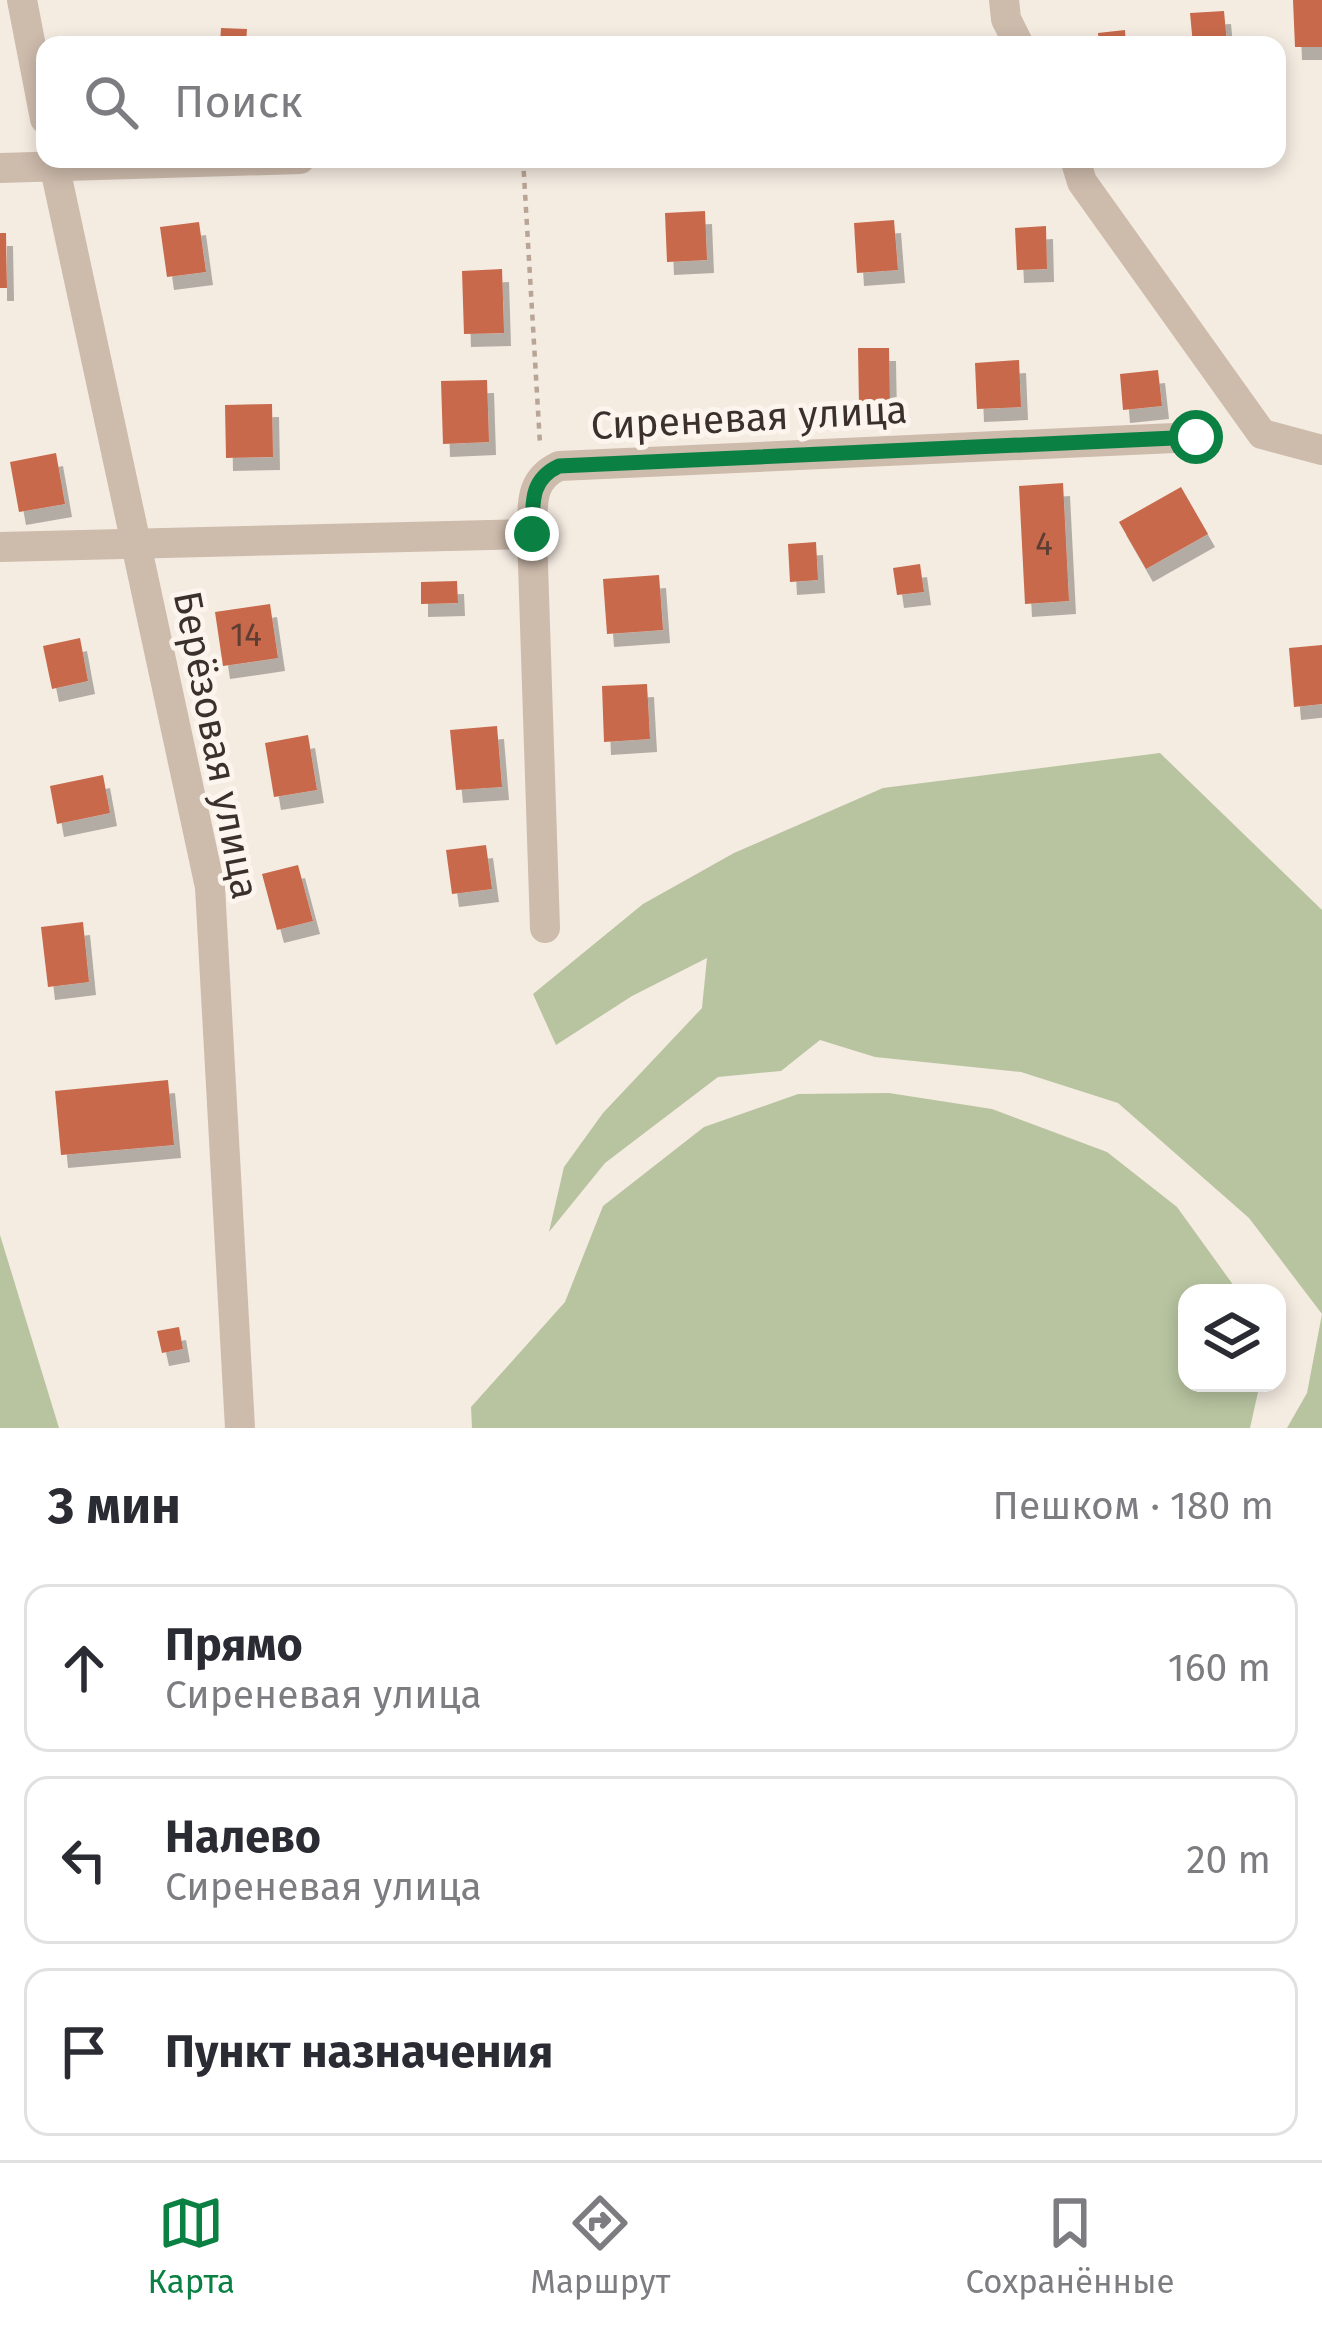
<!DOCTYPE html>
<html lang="ru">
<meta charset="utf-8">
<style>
:root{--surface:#fff;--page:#f7f7f7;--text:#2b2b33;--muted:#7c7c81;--line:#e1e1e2;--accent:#0b8043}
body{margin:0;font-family:"Fira Sans",sans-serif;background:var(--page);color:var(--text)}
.controls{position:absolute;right:36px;bottom:36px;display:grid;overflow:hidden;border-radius:24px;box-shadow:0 6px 18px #0003}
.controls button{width:108px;height:108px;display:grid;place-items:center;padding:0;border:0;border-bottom:3px solid var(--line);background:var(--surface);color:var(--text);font:60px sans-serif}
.stop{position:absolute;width:36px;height:36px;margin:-27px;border:9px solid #0b8043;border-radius:50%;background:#fff}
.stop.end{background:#0b8043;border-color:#fff;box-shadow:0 3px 12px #0008}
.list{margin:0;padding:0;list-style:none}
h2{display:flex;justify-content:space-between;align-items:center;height:156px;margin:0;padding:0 48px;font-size:51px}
h2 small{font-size:39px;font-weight:400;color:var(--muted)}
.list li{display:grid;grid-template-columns:78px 1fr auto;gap:36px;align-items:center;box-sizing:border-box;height:168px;margin:0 24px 24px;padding:0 24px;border:3px solid var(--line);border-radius:24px}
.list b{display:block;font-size:45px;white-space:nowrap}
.list p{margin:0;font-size:39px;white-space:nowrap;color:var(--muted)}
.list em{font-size:39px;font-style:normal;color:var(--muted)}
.icon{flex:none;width:66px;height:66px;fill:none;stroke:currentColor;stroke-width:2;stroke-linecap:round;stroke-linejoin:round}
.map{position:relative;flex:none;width:1322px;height:1428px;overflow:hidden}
.search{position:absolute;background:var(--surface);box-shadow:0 6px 18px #0003;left:36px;right:36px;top:36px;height:132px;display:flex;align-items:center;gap:30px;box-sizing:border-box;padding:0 42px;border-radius:24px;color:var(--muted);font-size:45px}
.sheet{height:732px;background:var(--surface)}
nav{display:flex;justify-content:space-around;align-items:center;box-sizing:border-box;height:168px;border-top:3px solid var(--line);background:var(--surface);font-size:33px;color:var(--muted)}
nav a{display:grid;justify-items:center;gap:6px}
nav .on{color:var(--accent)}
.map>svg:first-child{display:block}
</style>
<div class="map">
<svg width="1322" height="1428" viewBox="0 0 1322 1428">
<defs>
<filter id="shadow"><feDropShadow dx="7" dy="13" stdDeviation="0" flood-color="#0004"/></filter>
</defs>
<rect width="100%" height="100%" fill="#f4ebe1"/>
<g fill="#b8c4a0">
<path d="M1160 753 1322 910V1428H1287L1307 1393 1322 1314 1249 1218 1118 1103 1021 1072 875 1057 820 1040 781 1071 718 1077 605 1163 549 1232 564 1167 603 1113 702 1008 707 958 632 996 556 1045 533 994 643 904 734 853 883 788Z"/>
<path d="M889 1093 992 1109 1107 1152 1177 1207 1239 1293H1187V1383H1260L1250 1428H472L471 1407 565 1302 603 1206 704 1127 798 1094Z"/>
<path d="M0 1235 59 1428H0Z"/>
</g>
<g fill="#c8694b" filter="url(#shadow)">
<path d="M1293 0H1322V47H1295Z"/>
<path d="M1224 11 1227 44 1193 45 1190 13Z"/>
<path d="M221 28 247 29 246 45H220Z"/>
<path d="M1125 30 1126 45H1099L1098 33Z"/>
<path d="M705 211 707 260 667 262 665 213Z"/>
<path d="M894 220 898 270 857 273 854 223Z"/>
<path d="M199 222 206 272 167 277 160 227Z"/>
<path d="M1046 226 1047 269 1017 270 1015 228Z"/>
<path d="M0 233H6L7 288H0Z"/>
<path d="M502 269 504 333 464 334 462 271Z"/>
<path d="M858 348H889L890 406H859Z"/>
<path d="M1019 360 1021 407 977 409 975 363Z"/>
<path d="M1158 370 1162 406 1123 410 1120 374Z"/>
<path d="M487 380 489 442 443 444 441 381Z"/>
<path d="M272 404 273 457 226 458 225 405Z"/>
<path d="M56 453 65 504 19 512 10 462Z"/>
<path d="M1063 483 1069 601 1025 604 1019 486Z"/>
<path d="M1181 487 1208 534 1146 569 1119 522Z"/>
<path d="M816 542 818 580 790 582 788 544Z"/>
<path d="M920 564 924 592 897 595 893 568Z"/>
<path d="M659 575 663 630 607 634 603 579Z"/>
<path d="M457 581 458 603 421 604V582Z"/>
<path d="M270 604 278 658 223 666 215 612Z"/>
<path d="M80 638 88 681 52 689 43 646Z"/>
<path d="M1322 645V704L1294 707 1289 648Z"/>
<path d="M647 684 650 739 604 742 602 686Z"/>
<path d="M497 726 502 787 456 790 450 730Z"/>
<path d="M308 735 317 790 274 797 265 743Z"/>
<path d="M103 775 110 813 57 824 50 786Z"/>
<path d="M486 845 492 889 452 894 446 850Z"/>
<path d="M298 865 313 921 277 930 262 874Z"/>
<path d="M83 922 89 982 48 987 41 927Z"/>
<path d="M168 1080 174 1145 61 1155 55 1091Z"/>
<path d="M179 1327 183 1349 162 1353 157 1331Z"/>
</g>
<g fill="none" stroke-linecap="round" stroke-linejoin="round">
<path stroke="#b9a596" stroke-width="4.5" stroke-dasharray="6 6" stroke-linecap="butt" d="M523 159 540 444"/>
<g stroke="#cdbbac" stroke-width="30">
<path d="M22 0 45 119"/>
<path d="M1004 0 1006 19 1019 45"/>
<path d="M53 159 210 887 240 1428"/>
<path d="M1075 159 1082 182 1262 434 1322 450"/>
<path d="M0 168 300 159"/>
<path d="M532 534 545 928"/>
<path d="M0 547 532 534C533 504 529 480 559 466L1196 437"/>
</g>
</g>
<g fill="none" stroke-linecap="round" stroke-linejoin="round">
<path stroke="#0b8043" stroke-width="15" d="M532 534C533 504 529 480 559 466L1196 437"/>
</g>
<g text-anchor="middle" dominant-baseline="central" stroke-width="10" stroke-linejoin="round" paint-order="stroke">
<g font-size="33" fill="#5e3e33">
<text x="1044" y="544">4</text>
<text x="246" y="635">14</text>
</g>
<g font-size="39" fill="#3b302b" stroke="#fbf5ee">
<text transform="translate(749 418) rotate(-3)">Сиреневая улица</text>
<text transform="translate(216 745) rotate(79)">Берёзовая улица</text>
</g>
</g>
</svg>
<div class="controls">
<button><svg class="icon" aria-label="layers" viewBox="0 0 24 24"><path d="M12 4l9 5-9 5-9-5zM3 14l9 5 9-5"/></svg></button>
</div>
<div class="stop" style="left:1196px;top:437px"></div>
<div class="stop end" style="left:532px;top:534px"></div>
<div class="search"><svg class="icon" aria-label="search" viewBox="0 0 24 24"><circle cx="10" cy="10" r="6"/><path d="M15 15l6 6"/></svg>Поиск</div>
</div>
<section class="sheet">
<h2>3 мин<small>Пешком · 180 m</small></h2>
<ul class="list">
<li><svg class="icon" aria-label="ahead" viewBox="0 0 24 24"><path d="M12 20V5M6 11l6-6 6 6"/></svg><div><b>Прямо</b><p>Сиреневая улица</p></div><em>160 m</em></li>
<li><svg class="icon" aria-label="left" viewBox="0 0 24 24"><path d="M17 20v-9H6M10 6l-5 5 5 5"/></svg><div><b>Налево</b><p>Сиреневая улица</p></div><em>20 m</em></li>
<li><svg class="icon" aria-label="arrive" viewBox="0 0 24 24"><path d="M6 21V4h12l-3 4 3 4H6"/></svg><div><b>Пункт назначения</b></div></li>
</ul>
</section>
<nav>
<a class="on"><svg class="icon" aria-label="map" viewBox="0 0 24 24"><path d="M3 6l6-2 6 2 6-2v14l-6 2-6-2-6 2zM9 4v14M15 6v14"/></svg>Карта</a>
<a><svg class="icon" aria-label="directions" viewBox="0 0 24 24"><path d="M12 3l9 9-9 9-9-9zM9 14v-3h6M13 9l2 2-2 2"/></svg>Маршрут</a>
<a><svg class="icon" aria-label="saved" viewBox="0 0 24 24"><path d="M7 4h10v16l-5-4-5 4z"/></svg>Сохранённые</a>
</nav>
